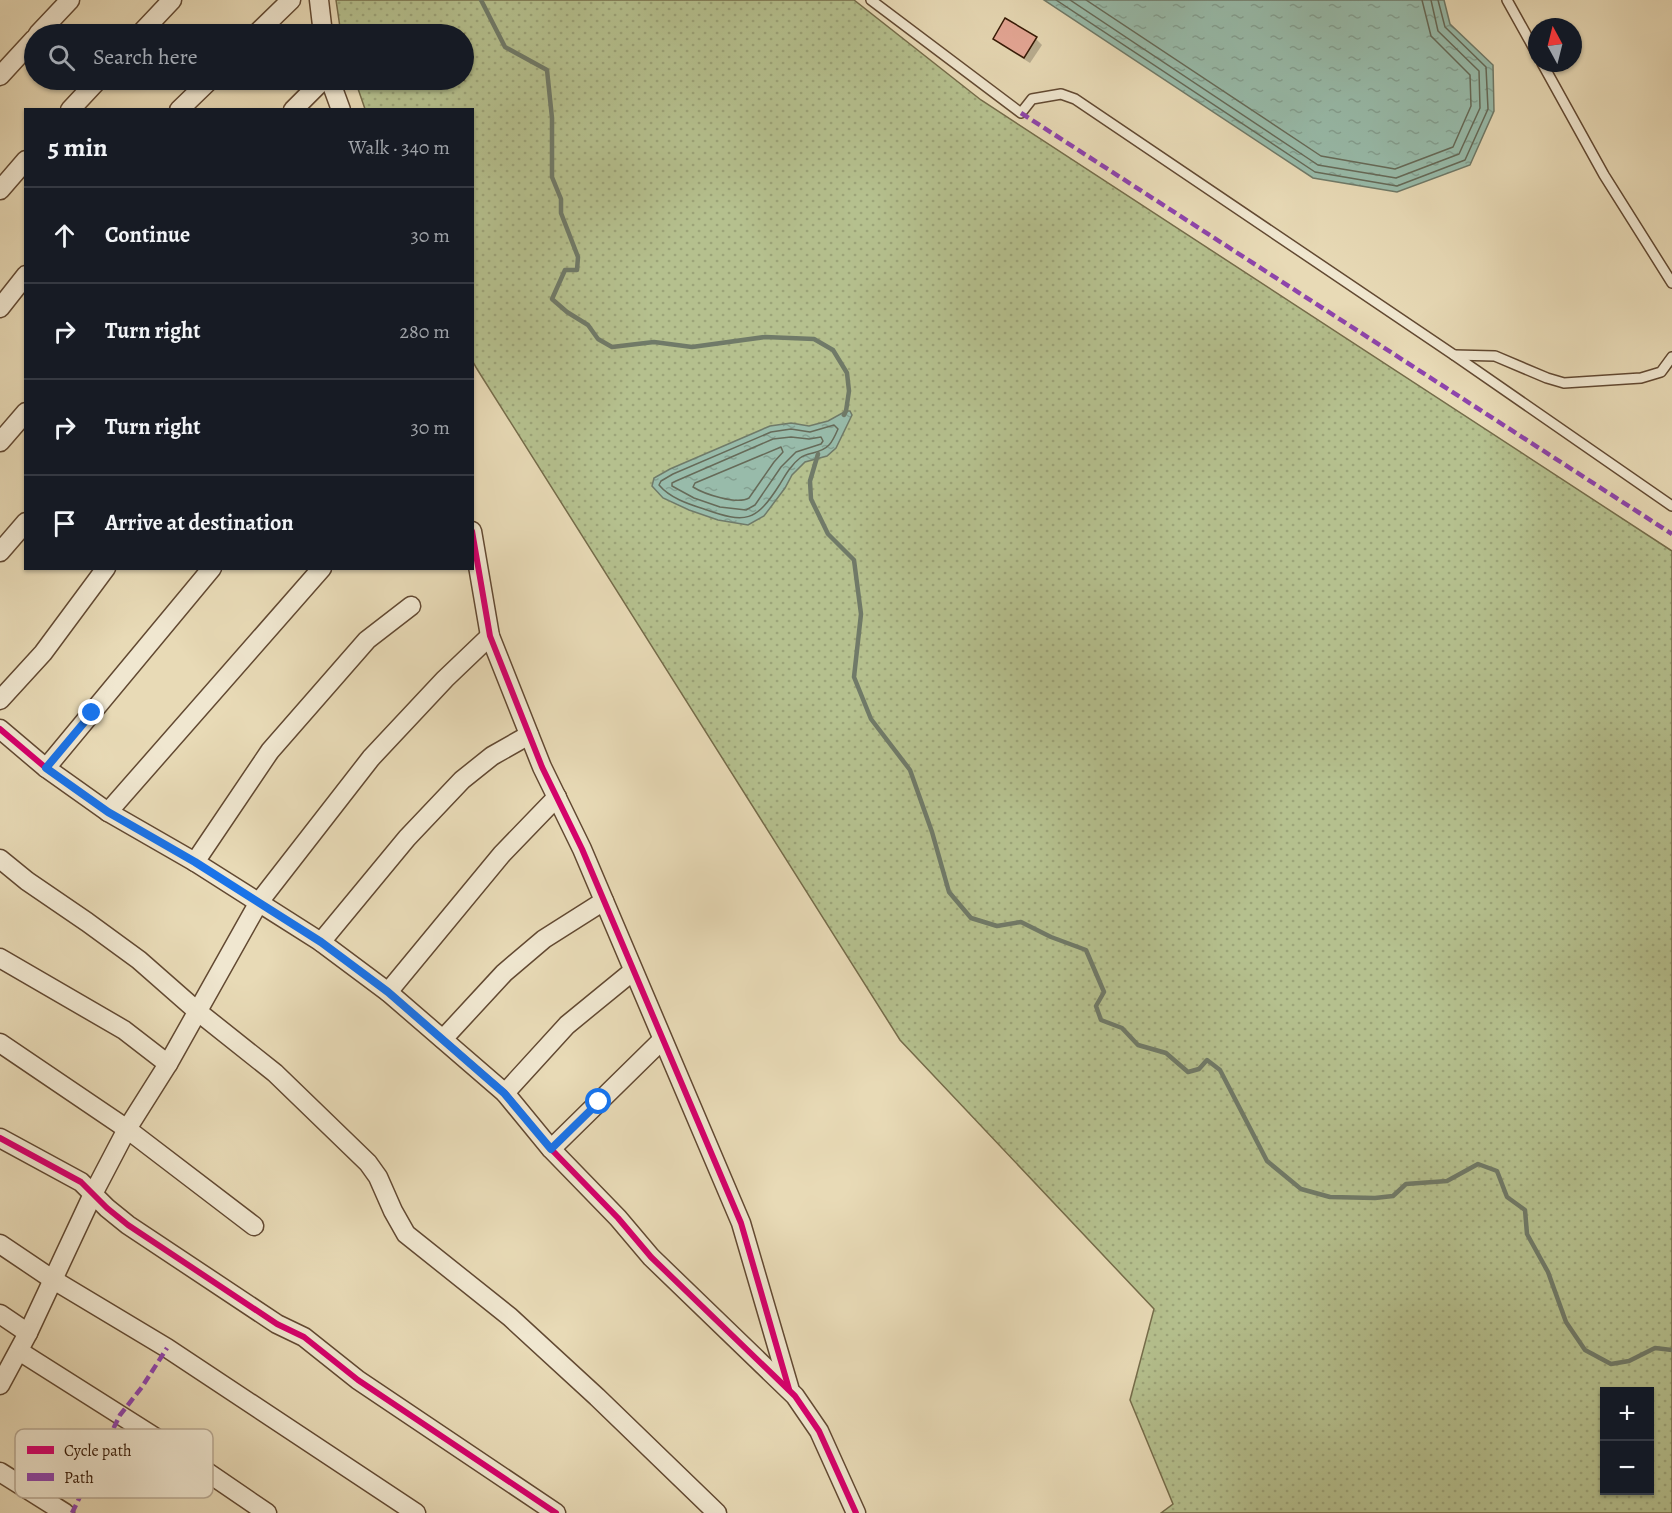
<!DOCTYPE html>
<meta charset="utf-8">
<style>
:root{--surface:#171b24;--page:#242831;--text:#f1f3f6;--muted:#9ea1a6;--line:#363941}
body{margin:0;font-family:Alegreya,serif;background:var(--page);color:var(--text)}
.controls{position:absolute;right:18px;bottom:18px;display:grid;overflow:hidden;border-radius:0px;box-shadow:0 2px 4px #0004}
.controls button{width:54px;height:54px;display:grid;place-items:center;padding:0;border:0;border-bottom:2px solid var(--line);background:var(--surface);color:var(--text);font:30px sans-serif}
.compass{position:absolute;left:1528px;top:18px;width:54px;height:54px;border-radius:50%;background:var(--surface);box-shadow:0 2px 4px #0004;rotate:353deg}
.stop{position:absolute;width:18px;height:18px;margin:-14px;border:4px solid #1a73e8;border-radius:50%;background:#fff}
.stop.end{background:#1a73e8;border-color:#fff;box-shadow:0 2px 6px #0008}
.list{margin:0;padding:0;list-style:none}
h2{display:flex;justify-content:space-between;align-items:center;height:78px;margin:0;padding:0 24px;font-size:26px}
h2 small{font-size:20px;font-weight:400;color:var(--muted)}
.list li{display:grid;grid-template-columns:39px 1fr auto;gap:18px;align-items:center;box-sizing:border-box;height:96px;padding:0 24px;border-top:2px solid var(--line)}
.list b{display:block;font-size:22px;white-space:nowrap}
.list em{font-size:20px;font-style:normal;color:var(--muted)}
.icon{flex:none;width:33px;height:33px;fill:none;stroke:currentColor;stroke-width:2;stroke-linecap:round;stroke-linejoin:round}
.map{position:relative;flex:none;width:1672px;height:1513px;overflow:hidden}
.search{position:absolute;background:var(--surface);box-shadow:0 2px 4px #0004;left:24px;top:24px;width:450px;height:66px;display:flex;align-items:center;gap:15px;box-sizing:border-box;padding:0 21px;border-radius:33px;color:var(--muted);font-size:22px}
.panel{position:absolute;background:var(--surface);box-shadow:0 2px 4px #0004;left:24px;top:108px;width:450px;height:462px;border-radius:0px}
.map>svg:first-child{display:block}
</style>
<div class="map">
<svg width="1672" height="1513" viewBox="0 0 1672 1513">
<defs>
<pattern id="grass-dots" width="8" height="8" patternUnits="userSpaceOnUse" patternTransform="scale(1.5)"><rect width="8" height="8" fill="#b5c08e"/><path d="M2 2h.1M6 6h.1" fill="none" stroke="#9ca479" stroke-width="1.8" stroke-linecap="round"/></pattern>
<pattern id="water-ripples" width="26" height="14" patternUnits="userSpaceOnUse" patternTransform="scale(1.5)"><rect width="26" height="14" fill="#98bbaa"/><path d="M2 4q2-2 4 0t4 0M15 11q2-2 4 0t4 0" fill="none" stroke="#84a091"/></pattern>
</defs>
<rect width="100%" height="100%" fill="#e8dab6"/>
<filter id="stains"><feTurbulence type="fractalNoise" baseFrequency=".00333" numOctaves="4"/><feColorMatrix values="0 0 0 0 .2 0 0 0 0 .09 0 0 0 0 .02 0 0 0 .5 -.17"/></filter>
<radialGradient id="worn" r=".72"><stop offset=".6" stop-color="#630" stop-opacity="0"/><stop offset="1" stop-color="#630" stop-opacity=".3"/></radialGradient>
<path fill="url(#grass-dots)" stroke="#756c4a" stroke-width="1.5" fill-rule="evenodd" d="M336 0H854L981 100 1672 551V1513H1161L1173 1504 1130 1400 1154 1309 900 1040 477 369 472 360V110L365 109 355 80H464V34H341ZM1604 1392H1650V1490H1604Z"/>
<g fill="url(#water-ripples)" stroke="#707a68" stroke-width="1.5">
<path d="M1044 0H1444L1450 24 1493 65 1494 111 1470 165 1397 192 1313 178Z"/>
<path d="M846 411H850L852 415 836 448 827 456 805 462 792 475 785 488 764 516 748 525 718 520 689 510 663 498 652 486 654 478 670 469 770 426 791 423 809 426 828 421Z"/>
</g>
<path fill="#0003" d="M995 38 1036 39 1042 45 1030 63 1001 45Z"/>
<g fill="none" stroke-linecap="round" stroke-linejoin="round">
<g stroke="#666a58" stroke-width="1.5">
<path d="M1056 0 1315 172 1397 186 1465 160 1488 109 1486 67 1445 27 1438 0"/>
<path d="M1070 0 1318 165 1396 178 1459 154 1480 108 1479 71 1438 31 1431 0"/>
<path d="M1086 0 1321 156 1395 169 1453 147 1471 106 1470 75 1431 36 1422 0"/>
<path d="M834 425 838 429C832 443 829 449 813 453 809 454 804 455 800 458 791 465 786 474 780 484 756 522 746 524 704 509 688 504 670 498 659 485L661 481 673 474 771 432 791 429 810 432Z"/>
<path d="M791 437 809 439 821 437 823 441 821 444 796 452 781 467 755 505 746 510 720 507 694 498 672 486V483L676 481 773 439Z"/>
<path d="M781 447 783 452 774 462 749 498C737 505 704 494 693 487L695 483Z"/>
</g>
<g stroke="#707a68" stroke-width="4.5">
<path d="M481 0 505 47 547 70 552 118V177L561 199V213L578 257 577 270H565L552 299 567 312 588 325 598 339 612 347 654 342 692 347 765 337 814 339 833 350 847 373 849 391 846 411 844 415"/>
<path d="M818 454 810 481 811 499 828 534 854 560 861 614 854 677 871 719 910 770 932 832 949 892 971 918 997 926 1021 922 1051 937 1086 950 1104 992 1096 1006 1101 1020 1122 1028 1138 1045 1166 1053 1188 1072 1199 1069 1207 1060 1220 1070 1267 1161 1301 1189 1330 1197 1375 1198 1393 1196 1406 1184 1447 1181 1478 1164 1497 1171 1507 1197 1525 1210 1527 1234 1548 1272 1566 1322 1585 1350 1611 1364 1629 1361 1655 1348 1672 1350"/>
</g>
</g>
<path fill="#e6a897" stroke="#351906" stroke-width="1.5" d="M1005 18 1037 37 1024 58 993 39Z"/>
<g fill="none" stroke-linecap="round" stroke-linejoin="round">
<g stroke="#624932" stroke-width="12">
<g id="service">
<path d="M871 0 1021 113 1032 99 1061 94 1075 99 1454 355 1672 506"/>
<path d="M1507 0 1537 54"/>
<path d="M1542 63 1604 175 1672 283"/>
<path d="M1454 355 1495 356 1547 378 1564 383 1641 378 1661 372 1672 357"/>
</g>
</g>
<g stroke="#624932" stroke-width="21">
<g id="minor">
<path d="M319 0 323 34"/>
<path d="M38 34 70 0"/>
<path d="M140 34 172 0"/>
<path d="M256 34 291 0"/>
<path d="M0 76 34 39"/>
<path d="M330 80 341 110"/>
<path d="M70 110 98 80"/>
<path d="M179 110 210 80"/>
<path d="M293 110 323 80"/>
<path d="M0 190 26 160"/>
<path d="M0 308 26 275"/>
<path d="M0 442 26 412"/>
<path d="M472 531 490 636 542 767 582 849 741 1223 789 1387"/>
<path d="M0 552 26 522"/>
<path d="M0 700 43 653 106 568"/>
<path d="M0 729 46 768 108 812 195 862 321 942 388 992 505 1093 551 1149 618 1218 651 1257 795 1396 819 1431 856 1513"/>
<path d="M46 768 212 568"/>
<path d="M108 812 322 568"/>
<path d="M0 859 27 881 87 922 139 960 197 1011 275 1073 368 1163 378 1177 393 1211 406 1234 510 1317 597 1397 717 1513"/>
<path d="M195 862 270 751 367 640 411 606"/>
<path d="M321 942 407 838 462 780 492 756 529 735"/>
<path d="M0 958 124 1030 168 1064"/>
<path d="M388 992 502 854 557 797"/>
<path d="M443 1039 504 973 544 939 604 901"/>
<path d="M0 1043 127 1129 254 1226"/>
<path d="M505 1093 567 1025 633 971"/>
<path d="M0 1138 81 1182 107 1208 128 1225 277 1324 304 1337 358 1380 556 1513"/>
<path d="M551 1149 662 1040"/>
<path d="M0 1244 52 1279 167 1348 416 1513"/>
<path d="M0 1314 28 1333"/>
<path d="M19 1351 169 1446 267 1513"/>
<path d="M0 1385 28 1333 93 1194 127 1129 168 1064 259 902 371 758 445 679 490 636"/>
<path d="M0 1472 65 1513"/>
</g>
</g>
<use href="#service" stroke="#f0e7d0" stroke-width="9"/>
<use href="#minor" stroke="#f0e7d0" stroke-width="18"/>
<g stroke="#8e44ad" stroke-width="4.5" stroke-dasharray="9 4.5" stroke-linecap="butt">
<path d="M1021 113 1672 534"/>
<path d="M72 1513 120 1415 142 1387 167 1348"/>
</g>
<g stroke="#f0e7d0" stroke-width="10">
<g id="cycleway">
<path d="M472 531 490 636 542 767 582 849 741 1223 789 1389"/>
<path d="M0 729 46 768 108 812 195 862 321 942 388 992 505 1093 551 1149 618 1218 651 1257 795 1396 819 1431 856 1513"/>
<path d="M0 1138 81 1182 107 1208 128 1225 277 1324 304 1337 358 1380 556 1513"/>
</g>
</g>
<use href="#cycleway" stroke="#d6006c" stroke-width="6"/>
</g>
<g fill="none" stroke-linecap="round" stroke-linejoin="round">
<path stroke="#1a73e8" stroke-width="8" d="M92 713 46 768 108 812 195 862 321 942 388 992 489 1080 504 1093 551 1149 599 1102"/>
</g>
<rect x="15" y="1429" width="198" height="69" rx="9" fill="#f0e7d0" stroke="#b8a993" stroke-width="1.5"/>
<rect x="27" y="1446" width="27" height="8" fill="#d6006c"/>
<rect x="27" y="1473" width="27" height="8" fill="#8e44ad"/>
<g font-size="16" fill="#351906">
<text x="64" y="1456">Cycle path</text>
<text x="64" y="1483">Path</text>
</g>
<rect width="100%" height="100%" filter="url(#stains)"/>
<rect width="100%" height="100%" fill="url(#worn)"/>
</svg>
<div class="controls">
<button>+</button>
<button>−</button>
</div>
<svg class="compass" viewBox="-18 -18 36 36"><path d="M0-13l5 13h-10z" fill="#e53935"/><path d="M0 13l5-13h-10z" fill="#9ea1a6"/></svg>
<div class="stop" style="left:599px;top:1102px"></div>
<div class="stop end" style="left:92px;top:713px"></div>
<div class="search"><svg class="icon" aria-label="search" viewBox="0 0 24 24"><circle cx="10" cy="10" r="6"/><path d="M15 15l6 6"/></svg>Search here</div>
<section class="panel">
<h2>5 min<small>Walk · 340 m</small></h2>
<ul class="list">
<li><svg class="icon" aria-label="ahead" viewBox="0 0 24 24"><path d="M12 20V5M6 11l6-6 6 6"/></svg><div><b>Continue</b></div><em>30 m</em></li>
<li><svg class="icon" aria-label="right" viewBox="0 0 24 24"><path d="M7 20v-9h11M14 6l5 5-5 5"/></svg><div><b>Turn right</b></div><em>280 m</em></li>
<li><svg class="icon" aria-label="right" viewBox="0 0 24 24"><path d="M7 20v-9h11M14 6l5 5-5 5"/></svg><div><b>Turn right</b></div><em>30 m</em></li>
<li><svg class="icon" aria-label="arrive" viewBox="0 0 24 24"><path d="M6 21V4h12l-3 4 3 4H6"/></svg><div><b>Arrive at destination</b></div></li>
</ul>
</section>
</div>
